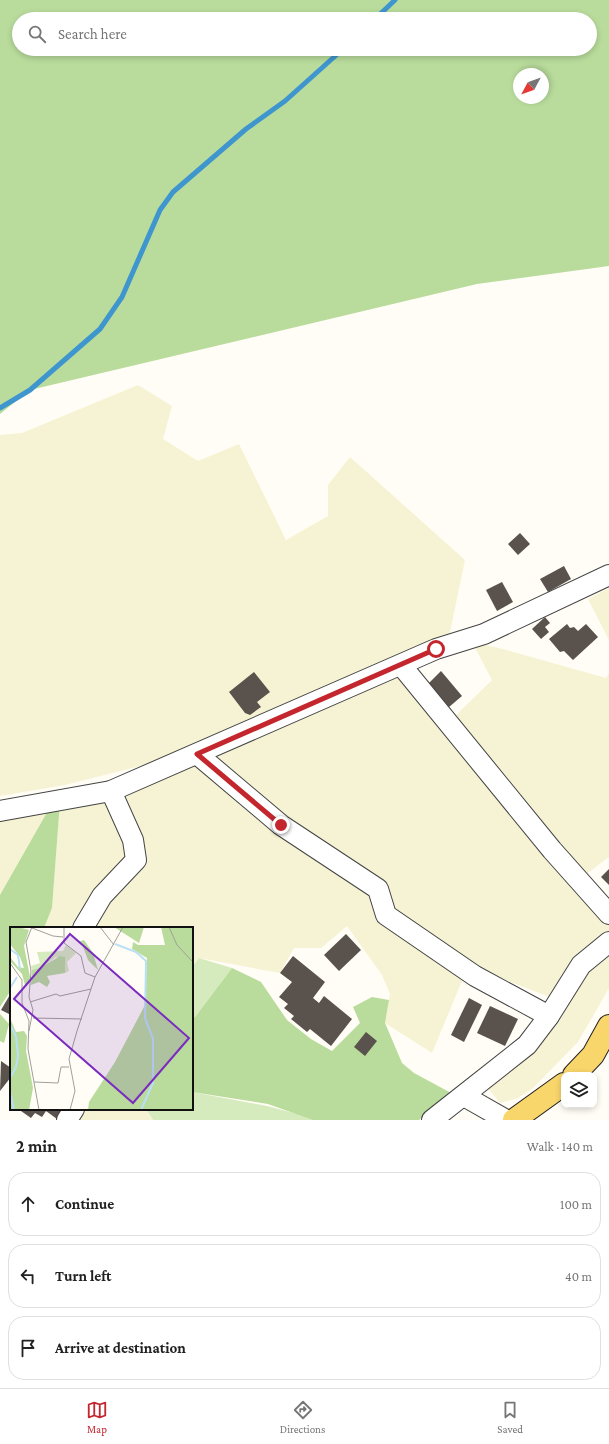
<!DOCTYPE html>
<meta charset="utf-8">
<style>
:root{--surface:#fff;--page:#f2f2f2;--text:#222;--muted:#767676;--line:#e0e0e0;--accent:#c4262e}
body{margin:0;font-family:"Crimson Pro",serif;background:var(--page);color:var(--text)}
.controls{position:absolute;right:12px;bottom:12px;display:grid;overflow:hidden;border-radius:8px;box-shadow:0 2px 6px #0003}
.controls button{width:36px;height:36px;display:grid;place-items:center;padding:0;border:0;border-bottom:1px solid var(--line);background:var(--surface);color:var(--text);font:20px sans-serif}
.compass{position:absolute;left:513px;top:68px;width:36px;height:36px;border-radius:50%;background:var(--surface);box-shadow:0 2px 6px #0003;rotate:229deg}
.stop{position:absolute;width:12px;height:12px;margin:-9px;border:3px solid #c4262e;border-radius:50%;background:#fff}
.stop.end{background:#c4262e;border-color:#fff;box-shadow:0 1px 4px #0008}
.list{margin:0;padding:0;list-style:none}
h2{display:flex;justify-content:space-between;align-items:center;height:52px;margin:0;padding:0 16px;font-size:17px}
h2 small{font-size:13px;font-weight:400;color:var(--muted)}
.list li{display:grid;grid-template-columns:26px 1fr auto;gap:12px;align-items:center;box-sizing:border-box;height:64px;margin:0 8px 8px;padding:0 8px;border:1px solid var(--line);border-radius:16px}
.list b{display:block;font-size:15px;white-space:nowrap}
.list em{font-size:13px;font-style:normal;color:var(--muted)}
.icon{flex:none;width:22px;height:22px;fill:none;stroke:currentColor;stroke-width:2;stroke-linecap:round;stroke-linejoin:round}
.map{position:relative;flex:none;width:609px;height:1120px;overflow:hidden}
.search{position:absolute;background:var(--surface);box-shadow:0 2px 6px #0003;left:12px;right:12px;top:12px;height:44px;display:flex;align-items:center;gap:10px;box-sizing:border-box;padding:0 14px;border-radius:22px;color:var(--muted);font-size:15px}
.sheet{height:268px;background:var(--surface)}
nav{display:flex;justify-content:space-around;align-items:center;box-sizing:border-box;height:56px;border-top:1px solid var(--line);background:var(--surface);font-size:11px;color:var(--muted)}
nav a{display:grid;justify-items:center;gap:2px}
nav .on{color:var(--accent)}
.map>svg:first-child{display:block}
</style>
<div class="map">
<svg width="609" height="1120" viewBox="0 0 609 1120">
<rect width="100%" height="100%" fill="#fffdf5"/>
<g fill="#f6f3d4">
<path d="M138 385 172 406 163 439 198 461 239 444 286 540 328 516V485L350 457 465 560 449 637 172 758 65 785 0 796V435L22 433Z"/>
<path d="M609 588V640L588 599Z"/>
<path d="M472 642 503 649 606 678 609 673V857L580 879 609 909V988L578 1042 533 1088 518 1098 500 1103 488 1088 552 998 487 973 469 964 432 1053 385 1023 390 994 382 975 347 926 321 948H294L280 973 199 958 192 967V928H44L52 908 60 802 395 672 448 723 492 680Z"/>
<path d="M49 809 19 864 0 895V821L28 816Z"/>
<path d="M85 1109H146L153 1120H76Z"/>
</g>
<g fill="#d5ebbd">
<path d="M199 958 232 968 195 1017 192 1018V967Z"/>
<path d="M192 1092 267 1106 309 1117 313 1120H153L146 1109H192Z"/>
</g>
<g fill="#b9dc9c" fill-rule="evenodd">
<path d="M0 0H609V266L477 284 30 390 0 414ZM19 19H590V49H19ZM519 74H543V98H519Z"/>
<path d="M60 802 52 908 44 928H11V990L0 1007V895L49 809Z"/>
<path d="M232 968 261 982 287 1020 311 1039 332 1051 360 1023 353 1007 372 997 389 1000 385 1023 402 1063 414 1073 453 1094 419 1120H313L268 1104 192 1092V1018L195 1017Z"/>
<path d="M0 1014 9 1024 4 1043 0 1041Z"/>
</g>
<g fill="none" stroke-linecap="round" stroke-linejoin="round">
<g stroke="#3f96cf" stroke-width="5">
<path d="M375 19 395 0"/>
<path d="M0 408 30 390 100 329 122 297 160 210 173 192 246 129 285 101 343 49"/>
</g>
</g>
<g fill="#5a524d">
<path d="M520 533 530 544 518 555 508 544Z"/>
<path d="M564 566 571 579 548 592 540 579Z"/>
<path d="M502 582 513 602 497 611 486 590Z"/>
<path d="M545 617 550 623 545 627 549 632 541 639 532 629Z"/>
<path d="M567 624 570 628 574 627 578 631 586 624 598 637 573 660 564 651 560 652 549 639Z"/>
<path d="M441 671 462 696 449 707 429 683Z"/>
<path d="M254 672 270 692 257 702 261 707 250 715 245 713 229 692Z"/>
<path d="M609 869V885L601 877Z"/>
<path d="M346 934 361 950 339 971 324 955Z"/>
<path d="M293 956 325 982 313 998 319 1003 324 996 352 1019 331 1046 310 1029 307 1032 291 1019 294 1016 284 1008 288 1004 279 997 292 982 280 973Z"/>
<path d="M11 993V1015L1 1010Z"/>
<path d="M469 998 482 1005 464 1042 451 1035Z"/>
<path d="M490 1006 518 1019 505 1046 477 1033Z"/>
<path d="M366 1032 377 1041 365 1056 354 1047Z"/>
<path d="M1 1061 11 1068V1077L0 1091Z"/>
<path d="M22 1109H64L57 1119 46 1111 42 1117 35 1113 31 1118 21 1111Z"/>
</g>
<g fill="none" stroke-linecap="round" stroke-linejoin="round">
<g stroke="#444" stroke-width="22">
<g id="street">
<path d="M401 665 552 850 609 914"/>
<path d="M197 754 281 825 378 889 386 915 475 976 549 1016"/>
<path d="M0 811 111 791 436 649 484 634 609 575"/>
<path d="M83 928 102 896 136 860 133 840 111 791"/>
<path d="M464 1096 506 1120"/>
<path d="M67 1120 74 1109"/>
<path d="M432 1120 527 1045 549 1016 581 965 609 942"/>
</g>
</g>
<g stroke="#222" stroke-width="24">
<g id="primary">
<path d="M574 1075 593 1055 609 1026"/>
<path d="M514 1120 564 1084"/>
</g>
</g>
<use href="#street" stroke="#fff" stroke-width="20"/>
<use href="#primary" stroke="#f9d66b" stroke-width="22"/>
</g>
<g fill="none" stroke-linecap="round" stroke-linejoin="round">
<path stroke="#c4262e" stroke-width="5" d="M281 825 197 754 436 649"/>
</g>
<g transform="translate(10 927)">
<rect width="183" height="183" fill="#fffdf5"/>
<path d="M56 18 66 26 57 35 59 44 55 46V34L46 30 32 41 22 43 21 39 30 36 27 25 53 24Z" fill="#d5ebbd"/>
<path d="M104 0H134L129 16ZM151 0H183V183H78L79 175 105 135 135 78 137 31 122 22 123 15 128 18H155ZM0 1H12L19 3 14 19 20 50 19 56 15 58 12 47 0 34V30L8 40 14 41 10 30 0 17ZM74 13 83 26 88 43 78 33 72 17 68 15ZM50 29 55 30V46L37 49 40 55 37 60 29 55 21 58 22 43 32 40ZM0 91 6 105 14 104 17 109 16 124 23 161 19 183H0Z" fill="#b9dc9c"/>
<path fill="none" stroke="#b9e0f7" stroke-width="2" d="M105 17 126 25 136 34 135 91 143 112V156L131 183M0 22 8 28 10 42M0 61 7 50M0 98 6 109 8 129 6 140 0 151M0 164 4 183"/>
<path fill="none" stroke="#a09f9a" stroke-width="1" d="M54 0V16L71 29 75 46 85 50M90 0 104 18M159 0 167 18 183 35M22 1 43 9 53 10M0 36 12 53V76L19 94 18 122 29 183M20 75 46 67 50 69 81 62M23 91 72 92M19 104 23 83 19 70 21 44 16 15 22 0M24 155 48 156 51 140H59M60 183 65 164 59 132 67 104 85 50 113 0"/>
<path fill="#7b2cbf" fill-opacity="0.15" stroke="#7b2cbf" stroke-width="2" d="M60 7 179 111 123 176 4 72Z"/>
<rect width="183" height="183" fill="none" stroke="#111" stroke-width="2"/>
</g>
</svg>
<div class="controls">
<button><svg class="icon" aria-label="layers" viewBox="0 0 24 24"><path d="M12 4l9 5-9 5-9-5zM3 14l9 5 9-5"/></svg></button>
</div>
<svg class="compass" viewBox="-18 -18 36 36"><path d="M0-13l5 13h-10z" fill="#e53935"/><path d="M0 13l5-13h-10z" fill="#767676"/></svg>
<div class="stop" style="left:436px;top:649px"></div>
<div class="stop end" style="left:281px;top:825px"></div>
<div class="search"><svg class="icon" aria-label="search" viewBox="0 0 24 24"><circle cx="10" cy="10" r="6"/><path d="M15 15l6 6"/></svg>Search here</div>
</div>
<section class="sheet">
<h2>2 min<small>Walk · 140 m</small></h2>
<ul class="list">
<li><svg class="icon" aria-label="ahead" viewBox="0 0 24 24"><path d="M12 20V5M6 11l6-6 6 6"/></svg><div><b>Continue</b></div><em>100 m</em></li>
<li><svg class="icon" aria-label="left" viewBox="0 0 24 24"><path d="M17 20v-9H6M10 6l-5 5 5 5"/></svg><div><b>Turn left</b></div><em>40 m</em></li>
<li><svg class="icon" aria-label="arrive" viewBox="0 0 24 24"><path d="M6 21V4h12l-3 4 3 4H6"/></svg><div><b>Arrive at destination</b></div></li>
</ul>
</section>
<nav>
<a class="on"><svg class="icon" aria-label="map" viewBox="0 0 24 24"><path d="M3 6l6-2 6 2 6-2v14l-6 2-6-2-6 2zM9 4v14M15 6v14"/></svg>Map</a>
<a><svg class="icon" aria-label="directions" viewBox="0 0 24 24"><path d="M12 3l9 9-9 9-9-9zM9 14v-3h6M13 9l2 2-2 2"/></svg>Directions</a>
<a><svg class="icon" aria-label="saved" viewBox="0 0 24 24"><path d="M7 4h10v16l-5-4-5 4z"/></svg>Saved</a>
</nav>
